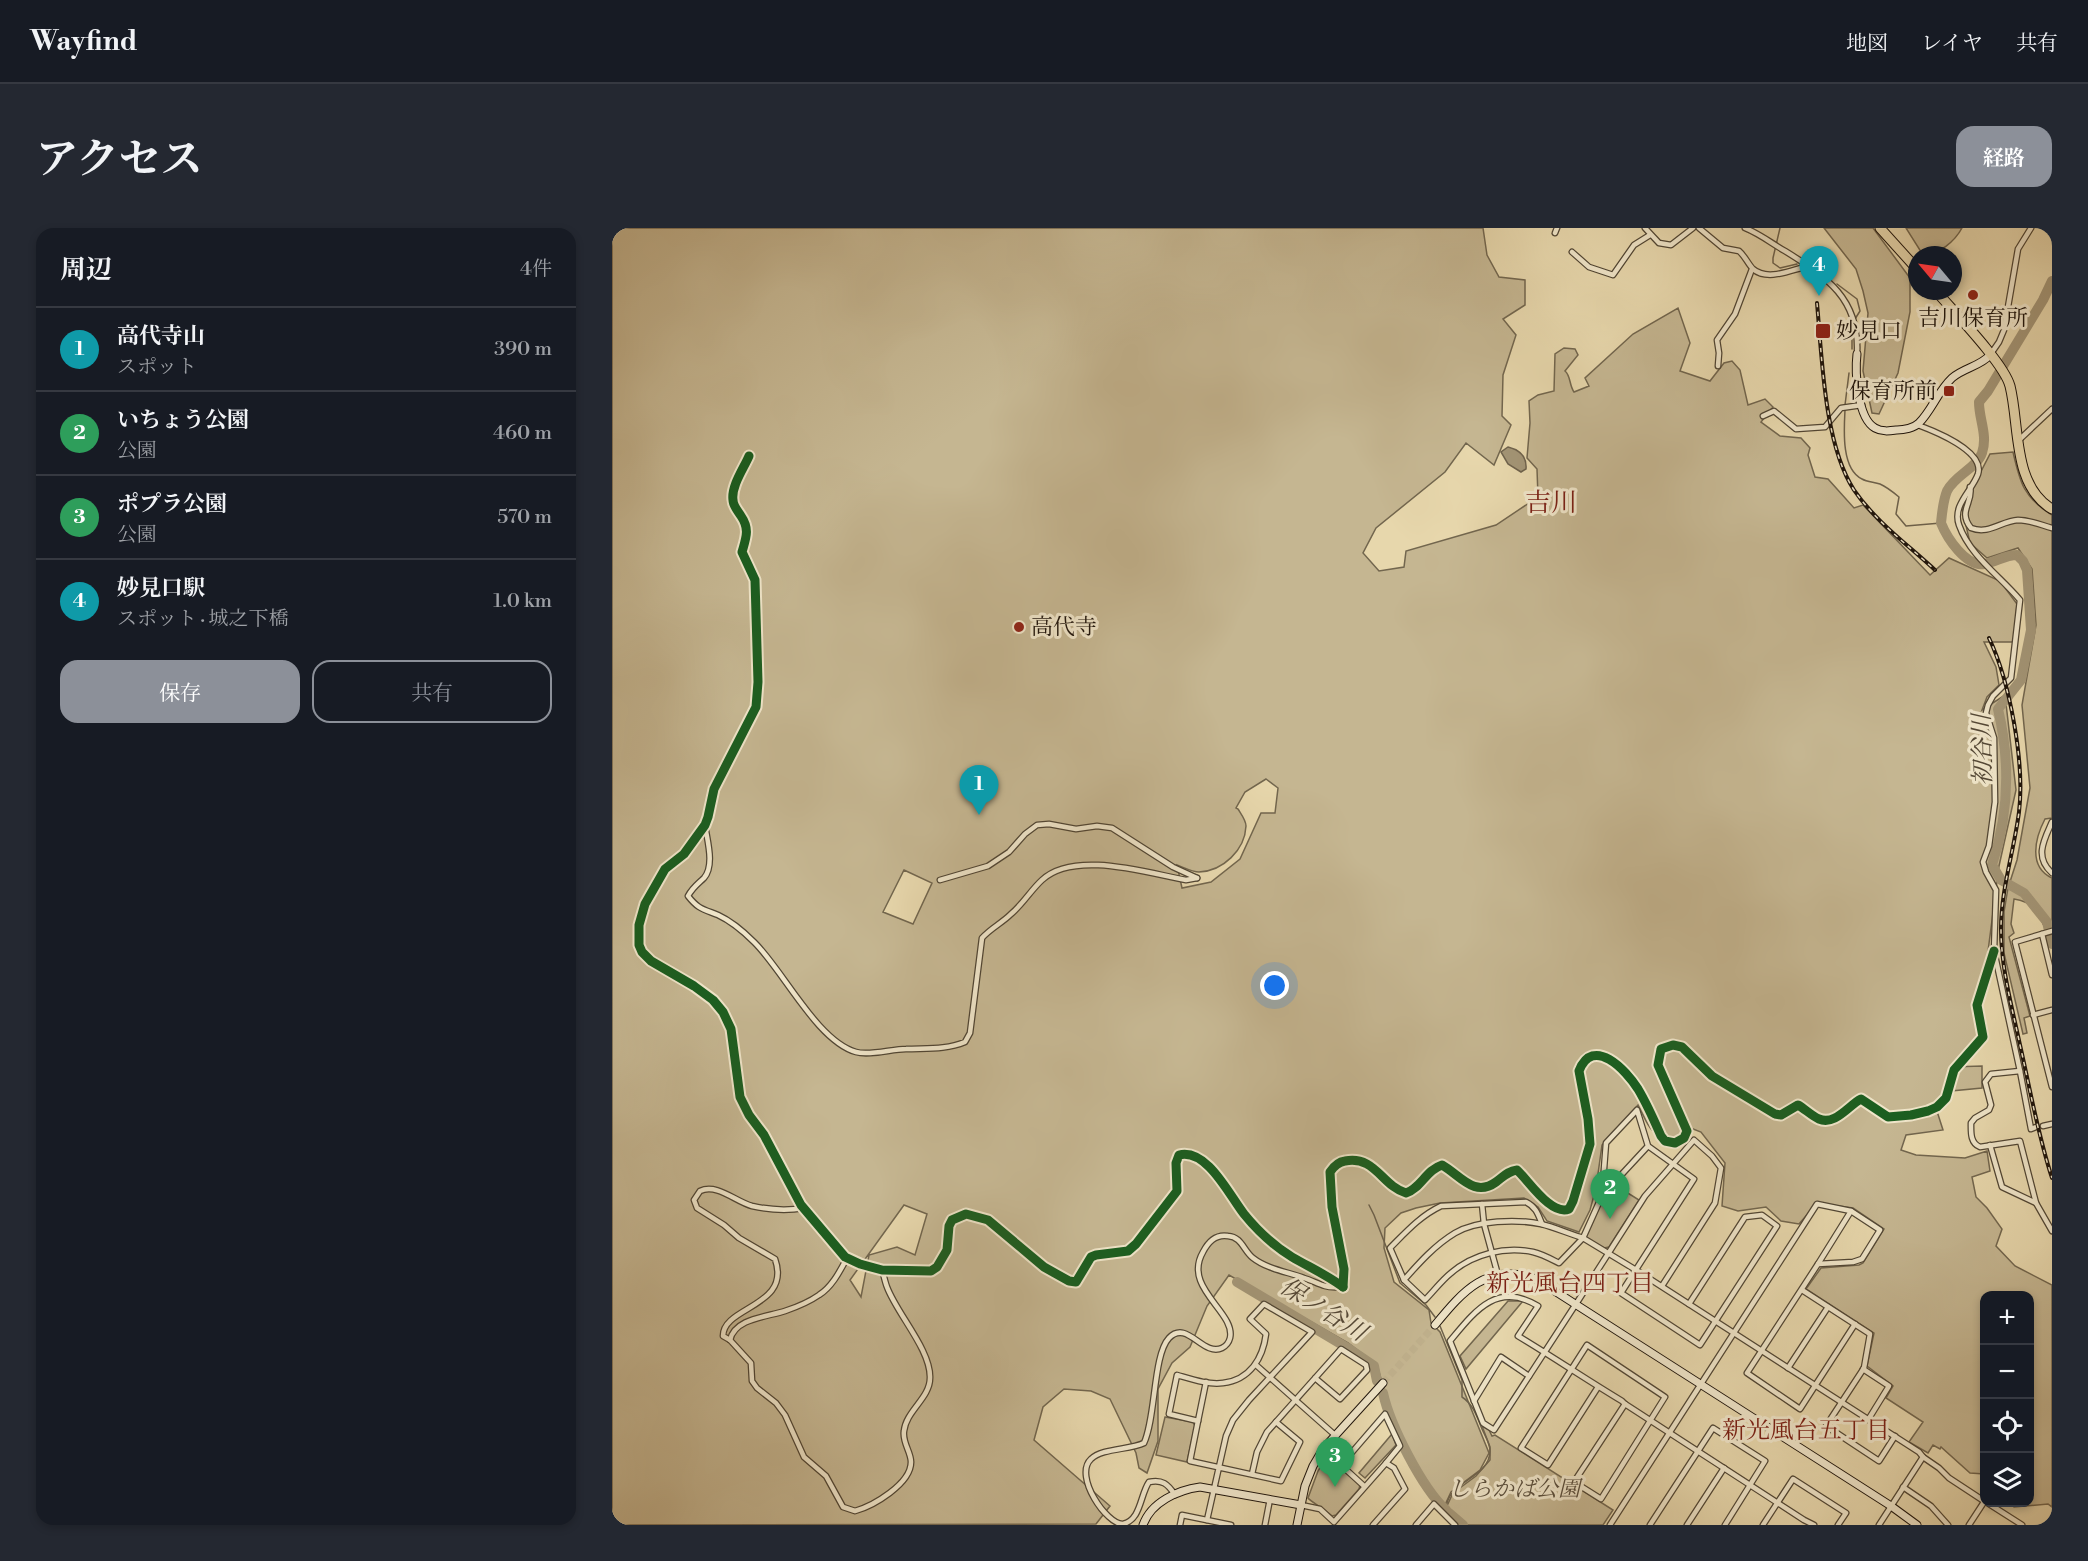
<!DOCTYPE html>
<html lang="ja">
<meta charset="utf-8">
<style>
:root{--surface:#171b24;--page:#242831;--text:#f1f3f6;--muted:#9ea1a6;--line:#363941;--accent:#8c9099}
body{margin:0;font-family:"Libre Bodoni","Noto Serif JP",serif;background:var(--page);color:var(--text)}
.controls{position:absolute;right:18px;bottom:18px;display:grid;overflow:hidden;border-radius:12px;box-shadow:0 3px 9px #0003}
.controls button{width:54px;height:54px;display:grid;place-items:center;padding:0;border:0;border-bottom:2px solid var(--line);background:var(--surface);color:var(--text);font:30px sans-serif}
.compass{position:absolute;left:1296px;top:18px;width:54px;height:54px;border-radius:50%;background:var(--surface);box-shadow:0 3px 9px #0003;rotate:299deg}
.you{position:absolute;left:663px;top:758px;width:21px;height:21px;margin:-15px;border:4px solid #fff;border-radius:50%;background:#1a73e8;box-shadow:0 0 0 9px #1a73e833}
.badge{display:grid;place-items:center;width:39px;height:39px;border-radius:50%;background:var(--accent);color:#fff;font-size:20px;font-weight:700}
.pin{position:absolute;translate:-50% -50px;filter:drop-shadow(0 2px 3px #0008)}
.pin::after{content:'';position:absolute;top:32px;width:21px;height:18px;background:inherit;clip-path:polygon(0 0,100% 0,50% 100%)}
.list{margin:0;padding:0;list-style:none}
h2{display:flex;justify-content:space-between;align-items:center;height:78px;margin:0;padding:0 24px;font-size:26px}
h2 small{font-size:20px;font-weight:400;color:var(--muted)}
.list li{display:grid;grid-template-columns:39px 1fr auto;gap:18px;align-items:center;box-sizing:border-box;height:84px;padding:0 24px;border-top:2px solid var(--line)}
.list b{display:block;font-size:22px;white-space:nowrap}
.list p{margin:0;font-size:20px;white-space:nowrap;color:var(--muted)}
.list em{font-size:20px;font-style:normal;color:var(--muted)}
.actions{display:flex;gap:12px;padding:18px 24px}
.actions a{flex:1;padding:14px 0;border:2px solid var(--accent);border-radius:18px;text-align:center;font-size:21px;color:var(--accent)}
.actions .main{background:var(--accent);color:#fff}
.icon{flex:none;width:33px;height:33px;fill:none;stroke:currentColor;stroke-width:2;stroke-linecap:round;stroke-linejoin:round}
.map{position:relative;flex:none;width:1440px;height:1297px;overflow:hidden;border-radius:18px}
header{display:flex;align-items:center;gap:36px;box-sizing:border-box;height:84px;padding:0 30px;background:var(--surface);border-bottom:2px solid var(--line)}
header strong{font-size:28px}
nav{display:flex;gap:33px;margin-inline-start:auto;font-size:21px}
.intro{display:flex;align-items:center;justify-content:space-between;box-sizing:border-box;height:144px;padding:0 36px}
h1{margin:0;font-size:42px}
.button{padding:15px 27px;border-radius:18px;background:var(--accent);color:#fff;font-size:21px;font-weight:700}
main{display:flex;gap:36px;padding:0 36px}
aside{flex:1;background:var(--surface);border-radius:18px;box-shadow:0 3px 9px #0003}
.map>svg:first-child{display:block}
</style>
<header>
<strong>Wayfind</strong>
<nav><a>地図</a><a>レイヤ</a><a>共有</a></nav>
</header>
<div class="intro"><h1>アクセス</h1><a class="button">経路</a></div>
<main>
<aside>
<h2>周辺<small>4件</small></h2>
<ul class="list">
<li><span class="badge" style="background:#0f9aa8">1</span><div><b>高代寺山</b><p>スポット</p></div><em>390 m</em></li>
<li><span class="badge" style="background:#2e9e5b">2</span><div><b>いちょう公園</b><p>公園</p></div><em>460 m</em></li>
<li><span class="badge" style="background:#2e9e5b">3</span><div><b>ポプラ公園</b><p>公園</p></div><em>570 m</em></li>
<li><span class="badge" style="background:#0f9aa8">4</span><div><b>妙見口駅</b><p>スポット · 城之下橋</p></div><em>1.0 km</em></li>
</ul>
<div class="actions"><a class="main">保存</a><a>共有</a></div>
</aside>
<div class="map">
<svg width="1440" height="1297" viewBox="0 0 1440 1297">
<rect width="100%" height="100%" fill="#e7d7ac"/>
<filter id="stains"><feTurbulence type="fractalNoise" baseFrequency=".00333" numOctaves="4"/><feColorMatrix values="0 0 0 0 .2 0 0 0 0 .09 0 0 0 0 .02 0 0 0 .5 -.17"/></filter>
<radialGradient id="worn" r=".72"><stop offset=".6" stop-color="#630" stop-opacity="0"/><stop offset="1" stop-color="#630" stop-opacity=".3"/></radialGradient>
<g fill="#c5b691" stroke="#72664e" stroke-width="1.5" fill-rule="evenodd">
<path d="M0 0H871L875 27 887 49 913 52V77L891 91 904 107 891 147 890 188 899 197 882 237 854 215 833 244 764 300 751 325 767 343 792 339 794 323 884 297 926 269 925 241 915 230 918 195 917 173 926 167 942 163 943 126 952 120 963 121 966 127 953 143C959 148 957 157 962 164L977 158 973 150 1021 106 1066 80 1078 115 1068 143 1098 153 1112 135 1120 133 1128 142 1136 177 1153 171 1161 179 1149 194 1168 208 1189 210 1198 220 1196 227 1203 249 1216 251 1242 280 1251 277 1318 347 1337 330 1388 353 1405 376 1402 414H1372L1384 439 1387 457 1375 469 1370 482 1393 467 1404 562 1387 638 1375 731 1362 771 1363 792 1368 808 1339 839 1370 838V860L1339 863 1323 877 1331 902 1294 907 1289 922 1304 927 1353 930 1375 923 1378 943 1360 949 1364 969 1375 980 1390 1001 1384 1018 1403 1038 1440 1057V1279L1436 1276 1402 1279 1400 1275 1418 1274V1068H1372V1246L1358 1245 1329 1219 1328 1221 1321 1217 1316 1225 1297 1214 1311 1194 1274 1170 1281 1158 1255 1138 1262 1105 1194 1061 1209 1040 1247 1037 1251 1035 1272 1001 1241 980 1205 975 1187 996 1169 993 1154 979 1126 983 1110 978 1113 935 1089 904 1076 899 1069 909 1060 913C1036 905 1037 898 1026 877L990 917 984 960 978 982 967 1004 935 993 926 979 912 970 828 975 804 980 789 985 773 1000 772 1020 782 1054 817 1082 819 1095 828 1104 877 1225 868 1242 839 1264 832 1279 817 1262 779 1186 765 1137 736 1115 617 1047 595 1078 578 1119 560 1135 546 1161V1213L535 1245 527 1240 524 1225 498 1171 479 1163 452 1161 431 1179 422 1212 498 1278 484 1296 0 1297ZM654 551 666 560 663 585H649L628 631 599 654 570 660 565 637C571 639 580 644 587 644 611 643 633 622 634 598 634 592 629 586 626 581L624 580 633 564ZM292 642 320 655 301 696 271 684ZM292 977 315 986 303 1027 285 1019 257 1027 249 1069 238 1052Z"/>
<path d="M1212 0H1261L1298 50V84L1286 145 1267 186 1260 185 1251 143 1256 85 1251 63 1244 41Z"/>
<path d="M1294 0H1350C1343 13 1327 27 1311 27Z"/>
<path d="M1401 224C1408 255 1412 270 1440 287V590L1433 591C1423 610 1416 639 1440 650V696H1431C1427 681 1417 673 1402 671L1399 696 1402 705 1397 709 1418 788 1412 790 1415 805 1411 806 1392 725V684L1396 660 1405 632 1418 560 1410 477 1424 397 1420 341 1406 320 1375 330 1358 315 1350 280 1378 226Z"/>
<path d="M1003 957 1027 972 997 1019 992 1020 973 1011 991 971Z"/>
<path d="M896 1073H911L854 1141 848 1128Z"/>
<path d="M553 1189 581 1194 583 1198 575 1234 544 1227Z"/>
<path d="M870 1198 877 1202 880 1208 883 1207 1001 1282 991 1297H853L834 1280 841 1265 864 1248 878 1232V1219Z"/>
<path d="M780 1206 784 1217 753 1250 747 1245Z"/>
<path d="M715 1228 748 1257 747 1261 724 1287 720 1288C715 1283 698 1273 696 1270L706 1243Z"/>
</g>
<path fill="#a39576" stroke="#6e624c" stroke-width="1.5" d="M896 219C908 222 915 229 914 241L909 244 896 236 889 224Z"/>
<g fill="none" stroke-linecap="round" stroke-linejoin="round">
<g stroke="#6e624c" stroke-width="1.5">
<path d="M1168 0 1161 30V35L1168 40 1185 36"/>
<path d="M1225 56 1245 71 1248 83 1243 91"/>
<path d="M1240 121V96"/>
<path d="M1233 177 1237 145"/>
<path d="M1233 182C1232 201 1229 241 1250 251 1255 254 1262 254 1268 256 1275 259 1281 264 1287 269L1284 286 1294 298 1329 295"/>
<path d="M757 977 762 987 788 1055 814 1077 823 1089"/>
<path d="M828 1098 850 1152V1169C861 1176 865 1189 870 1201 873 1208 878 1215 878 1223 878 1244 852 1251 841 1264 836 1269 835 1275 833 1281"/>
</g>
<g stroke="#a39576" stroke-width="10">
<path d="M1440 53 1431 72 1376 163 1367 174C1367 192 1376 207 1370 225 1365 240 1343 247 1335 263 1331 273 1330 285 1329 295 1335 310 1354 339 1372 336 1384 334 1393 327 1405 327L1411 333 1415 342 1419 402 1409 452 1386 481C1398 532 1397 586 1380 637L1389 652 1412 665 1435 694 1440 716"/>
<path d="M625 1054 734 1119 762 1138 765 1153"/>
<path d="M771 1165C778 1197 810 1260 834 1282"/>
<path d="M837 1285 851 1297"/>
</g>
<path stroke="#bfb08c" stroke-width="7" stroke-dasharray="7 3.5" stroke-linecap="butt" d="M771 1155 823 1097"/>
<g stroke="#514634" stroke-width="7">
<g id="street">
<path d="M1033 0 1047 15 1059 17 1081 0"/>
<path d="M1087 0 1111 20 1127 23C1133 28 1136 36 1141 41 1156 54 1181 41 1197 38"/>
<path d="M1133 0C1148 6 1159 15 1173 23 1215 49 1248 71 1245 126"/>
<path d="M943 5 945 0"/>
<path d="M960 24 977 39 1001 47 1022 17 1038 7"/>
<path d="M1378 127 1387 114 1392 102 1406 21 1419 0"/>
<path d="M1106 138 1107 125 1105 112 1123 86 1140 41"/>
<path d="M1151 188 1162 183 1184 201 1213 199 1229 180 1250 177"/>
<path d="M1306 197C1322 203 1373 223 1366 246 1360 263 1340 277 1347 297 1358 328 1388 348 1408 372L1399 450 1381 468 1376 477 1374 485 1382 510 1383 574 1377 618 1371 634 1374 644 1384 662 1382 723 1408 843 1419 901 1424 899"/>
<path d="M1407 212 1440 181"/>
<path d="M137 228C132 240 119 258 121 272 121 278 126 283 129 288 138 301 134 310 130 324L143 352 146 454 144 479 102 561 96 589 93 597 72 626 53 641 33 676 27 697V717L30 724 39 733 82 758 101 772 111 784 119 801 128 869 137 887 152 907 189 977 233 1029 248 1036 270 1042 319 1043 325 1039 335 1022 337 998 340 992 354 986 376 992 432 1039 457 1053 464 1054 479 1029 484 1027 516 1023 524 1016 565 963 564 935 567 927C595 920 617 967 632 986 645 1002 662 1018 680 1029 697 1039 715 1047 731 1059"/>
<path d="M1358 259C1362 274 1345 283 1359 300 1377 307 1389 293 1406 292 1418 292 1429 297 1440 300"/>
<path d="M1440 594C1432 612 1422 629 1440 645"/>
<path d="M93 597C95 612 103 637 92 650 86 656 81 659 76 668 86 681 91 681 106 687 119 693 132 704 142 714 171 742 205 813 244 824 257 828 280 821 294 821 314 820 334 822 353 814L358 805 370 710C379 700 390 695 399 686 411 676 419 662 430 652 462 622 535 645 574 652L585 650"/>
<path d="M328 652 376 638 397 624 413 606 425 597 437 596 464 601 485 598 500 600 561 639 585 650"/>
<path d="M1440 703 1403 714 1440 859"/>
<path d="M1430 706 1440 747"/>
<path d="M1421 787 1440 782"/>
<path d="M1408 843 1379 846 1373 854 1379 877 1377 882 1363 890 1359 895C1359 904 1358 915 1368 919L1408 913 1424 975"/>
<path d="M1431 898 1440 896"/>
<path d="M1378 917 1390 959 1424 975 1440 1003"/>
<path d="M1036 918 998 959 991 954 994 915 1025 882 1036 918 1082 951 1009 1065 1088 1117 1165 998 1150 987 1133 989 1077 1076"/>
<path d="M998 959 989 970 971 1010 970 1011 947 1035C939 1031 930 1026 921 1024 893 1018 861 1026 839 1045 829 1053 822 1063 813 1072L792 1052C807 1035 823 1017 843 1005 865 992 905 991 929 996 942 999 955 1005 968 1009L971 1010 1024 1042 1307 1224 1311 1229 1267 1297"/>
<path d="M870 976 872 996 886 1047"/>
<path d="M192 980C174 983 158 982 140 978 124 974 105 955 88 963L82 972 85 980 112 997 127 1010 163 1031C180 1079 111 1078 111 1108L118 1112 139 1135 140 1153 145 1160 164 1175 173 1187 192 1229 214 1248 231 1279 243 1283C261 1278 299 1256 299 1234 299 1224 290 1214 292 1203 294 1183 318 1170 318 1150 319 1122 285 1086 275 1059 273 1054 272 1048 270 1042"/>
<path d="M1206 1036 1239 983"/>
<path d="M792 1052 778 1020C794 1004 808 988 829 978L914 974C924 979 926 986 930 996"/>
<path d="M1050 1058 1103 975 1109 940 1100 928 1082 912 1033 968 964 1076 960 1082C934 1122 908 1162 882 1202L871 1195 838 1113C863 1083 885 1053 926 1078L906 1108C941 1129 975 1152 1010 1173L1013 1176 1192 1292 1202 1297"/>
<path d="M731 1059 732 1041 720 979 718 944C722 938 726 934 733 933 763 927 770 958 794 965 809 960 814 942 830 937 848 947 862 970 884 954 891 949 896 943 905 942 917 953 939 988 957 981L961 973 978 916 976 891 967 843C981 807 1014 842 1026 861 1035 876 1042 892 1049 908L1053 913 1063 915 1072 910 1075 903 1046 837 1049 821 1061 817 1070 819 1100 848 1163 886 1169 887 1186 877C1193 881 1200 888 1207 891 1223 898 1237 877 1249 871L1276 889 1299 887 1316 883 1325 879 1334 870 1342 842 1371 809 1365 777 1382 723"/>
<path d="M1190 1062 1258 1106 1252 1140 1214 1198 1267 1233 1283 1208"/>
<path d="M118 1112C123 1090 155 1089 173 1083 185 1079 197 1074 207 1067 220 1059 228 1043 235 1030"/>
<path d="M644 1137 724 1208"/>
<path d="M1176 1140 1216 1079"/>
<path d="M1251 1141 1277 1158 1256 1192"/>
<path d="M986 1159 936 1237 909 1220 975 1117 1053 1169 989 1271 962 1254 1013 1176"/>
<path d="M862 1173 889 1129 917 1148"/>
<path d="M586 1193 594 1154"/>
<path d="M1311 1229 1327 1240 1337 1250 1372 1273"/>
<path d="M640 1246 645 1224 655 1204 729 1121 754 1137 755 1142 728 1171 703 1150"/>
<path d="M752 1258 729 1237 773 1186 788 1218 774 1235"/>
<path d="M1291 1259 1319 1278 1336 1297"/>
<path d="M563 1267C556 1256 550 1251 537 1254 528 1267 529 1292 511 1296 495 1297 461 1248 479 1231 490 1220 518 1222 532 1215 544 1189 541 1127 557 1110 575 1091 591 1129 610 1120 614 1118 617 1114 618 1110 624 1084 570 1060 591 1024 596 1014 604 1006 616 1008 630 1009 631 1022 641 1030 655 1041 676 1044 692 1050 699 1052 706 1056 713 1058 719 1060 725 1059 731 1059"/>
<path d="M1374 1274 1410 1297"/>
<path d="M689 1277 708 1281 722 1294 774 1235 782 1240 793 1261 761 1297"/>
<path d="M595 1292 614 1208 621 1192 637 1172 700 1104 652 1076 638 1091 654 1106C651 1130 638 1152 611 1155 596 1157 579 1151 565 1147L557 1186 586 1193 578 1233 669 1253 688 1214 664 1194"/>
<path d="M568 1297 570 1287 619 1297"/>
<path d="M653 1297 658 1271"/>
<path d="M804 1297 822 1276 843 1297"/>
<path d="M998 1297 1205 976 1239 983 1268 1002 1250 1031 1241 1034 1206 1036 1135 1145 1188 1181 1243 1096"/>
<path d="M1038 1297 1101 1200 1153 1233 1113 1297"/>
<path d="M1075 1297 1112 1240"/>
<path d="M1151 1297 1181 1251 1234 1285 1226 1297"/>
<path d="M1357 1297 1372 1274"/>
</g>
</g>
<g stroke="#1f150c" stroke-width="9">
<g id="secondary">
<path d="M1245 126C1243 143 1245 190 1263 200 1270 204 1277 203 1285 202 1292 202 1302 200 1307 195 1320 182 1326 163 1340 150 1351 140 1369 138 1378 127"/>
<path d="M823 1097C851 1063 875 1034 924 1051L1279 1278 1305 1297"/>
<path d="M531 1297C539 1274 566 1262 588 1259L689 1277"/>
<path d="M685 1297 693 1258 701 1238 711 1221 771 1155"/>
</g>
</g>
<g stroke="#1f150c" stroke-width="11">
<g id="highway">
<path d="M1268 0 1305 41"/>
<path d="M1324 63C1341 83 1392 135 1398 158 1408 198 1400 257 1440 281"/>
</g>
</g>
<use href="#street" stroke="#efe5c9" stroke-width="4.5"/>
<use href="#secondary" stroke="#efe5c9" stroke-width="7"/>
<use href="#highway" stroke="#e7d7ac" stroke-width="9"/>
<g stroke="#1f150c" stroke-width="4">
<g id="rail">
<path d="M1205 75C1210 129 1212 216 1242 262 1263 293 1296 317 1323 342"/>
<path d="M1377 410C1398 454 1413 536 1407 584 1402 623 1389 661 1389 701 1389 740 1400 779 1408 817 1418 861 1426 907 1440 950"/>
</g>
</g>
<use href="#rail" stroke="#efe5c9" stroke-width="1.5" stroke-dasharray="4.5" stroke-linecap="butt"/>
<g stroke="#efe5c9" stroke-width="13">
<g id="cycleway">
<path d="M137 228C132 240 119 258 121 272 121 278 126 283 129 288 138 301 134 310 130 324L143 352 146 454 144 479 102 561 96 589 93 597 72 626 53 641 33 676 27 697V717L30 724 39 733 82 758 101 772 111 784 119 801 128 869 137 887 152 907 189 977 233 1029 248 1036 270 1042 319 1043 325 1039 335 1022 337 998 340 992 354 986 376 992 432 1039 457 1053 464 1054 479 1029 484 1027 516 1023 524 1016 565 963 564 935 567 927C595 920 617 967 632 986 645 1002 662 1018 680 1029 697 1039 715 1047 731 1059"/>
<path d="M731 1059 732 1041 720 979 718 944C722 938 726 934 733 933 763 927 770 958 794 965 809 960 814 942 830 937 848 947 862 970 884 954 891 949 896 943 905 942 917 953 939 988 957 981L961 973 978 916 976 891 967 843C981 807 1014 842 1026 861 1035 876 1042 892 1049 908L1053 913 1063 915 1072 910 1075 903 1046 837 1049 821 1061 817 1070 819 1100 848 1163 886 1169 887 1186 877C1193 881 1200 888 1207 891 1223 898 1237 877 1249 871L1276 889 1299 887 1316 883 1325 879 1334 870 1342 842 1371 809 1365 777 1382 723"/>
</g>
</g>
<use href="#cycleway" stroke="#1b5e20" stroke-width="9"/>
</g>
<g fill="#8f2418" stroke="#efe5c9" stroke-width="2">
<circle cx="1361" cy="67" r="6"/>
<rect x="1203" y="95" width="16" height="16" rx="3"/>
<rect x="1331" y="157" width="12" height="12" rx="3"/>
<circle cx="407" cy="399" r="6"/>
</g>
<g text-anchor="middle" dominant-baseline="central" stroke-width="6" stroke-linejoin="round" paint-order="stroke">
<g font-size="22" fill="#1f150c" stroke="#efe5c9" text-anchor="start">
<text x="1361" y="90" text-anchor="middle">吉川保育所</text>
<text x="1224" y="103">妙見口</text>
<text x="1325" y="163" text-anchor="end">保育所前</text>
<text x="419" y="399">高代寺</text>
</g>
<g font-size="22" font-style="italic" fill="#594d3b" stroke="#efe5c9">
<text x="902" y="1261">しらかば公園</text>
</g>
<g font-size="24" font-style="italic" fill="#544836" stroke="#efe5c9">
<text transform="translate(1371 522) rotate(-91)">初谷川</text>
<text transform="translate(711 1082) rotate(32)">保ノ谷川</text>
</g>
<g font-size="24" fill="#7a1f14" stroke="#efe5c9">
<text x="958" y="1056">新光風台四丁目</text>
<text x="1194" y="1203">新光風台五丁目</text>
</g>
<g font-size="26" fill="#7a1f14" stroke="#efe5c9">
<text x="939" y="275">吉川</text>
</g>
</g>
<rect width="100%" height="100%" filter="url(#stains)"/>
<rect width="100%" height="100%" fill="url(#worn)"/>
</svg>
<div class="controls">
<button>+</button>
<button>−</button>
<button><svg class="icon" aria-label="locate" viewBox="0 0 24 24"><circle cx="12" cy="12" r="6"/><path d="M12 2v4M12 18v4M2 12h4M18 12h4"/></svg></button>
<button><svg class="icon" aria-label="layers" viewBox="0 0 24 24"><path d="M12 4l9 5-9 5-9-5zM3 14l9 5 9-5"/></svg></button>
</div>
<svg class="compass" viewBox="-18 -18 36 36"><path d="M0-13l5 13h-10z" fill="#e53935"/><path d="M0 13l5-13h-10z" fill="#9ea1a6"/></svg>
<div class="you"></div>
<div class="pin badge" style="left:367px;top:587px;background:#0f9aa8">1</div>
<div class="pin badge" style="left:998px;top:991px;background:#2e9e5b">2</div>
<div class="pin badge" style="left:723px;top:1259px;background:#2e9e5b">3</div>
<div class="pin badge" style="left:1207px;top:68px;background:#0f9aa8">4</div>
</div>
</main>
